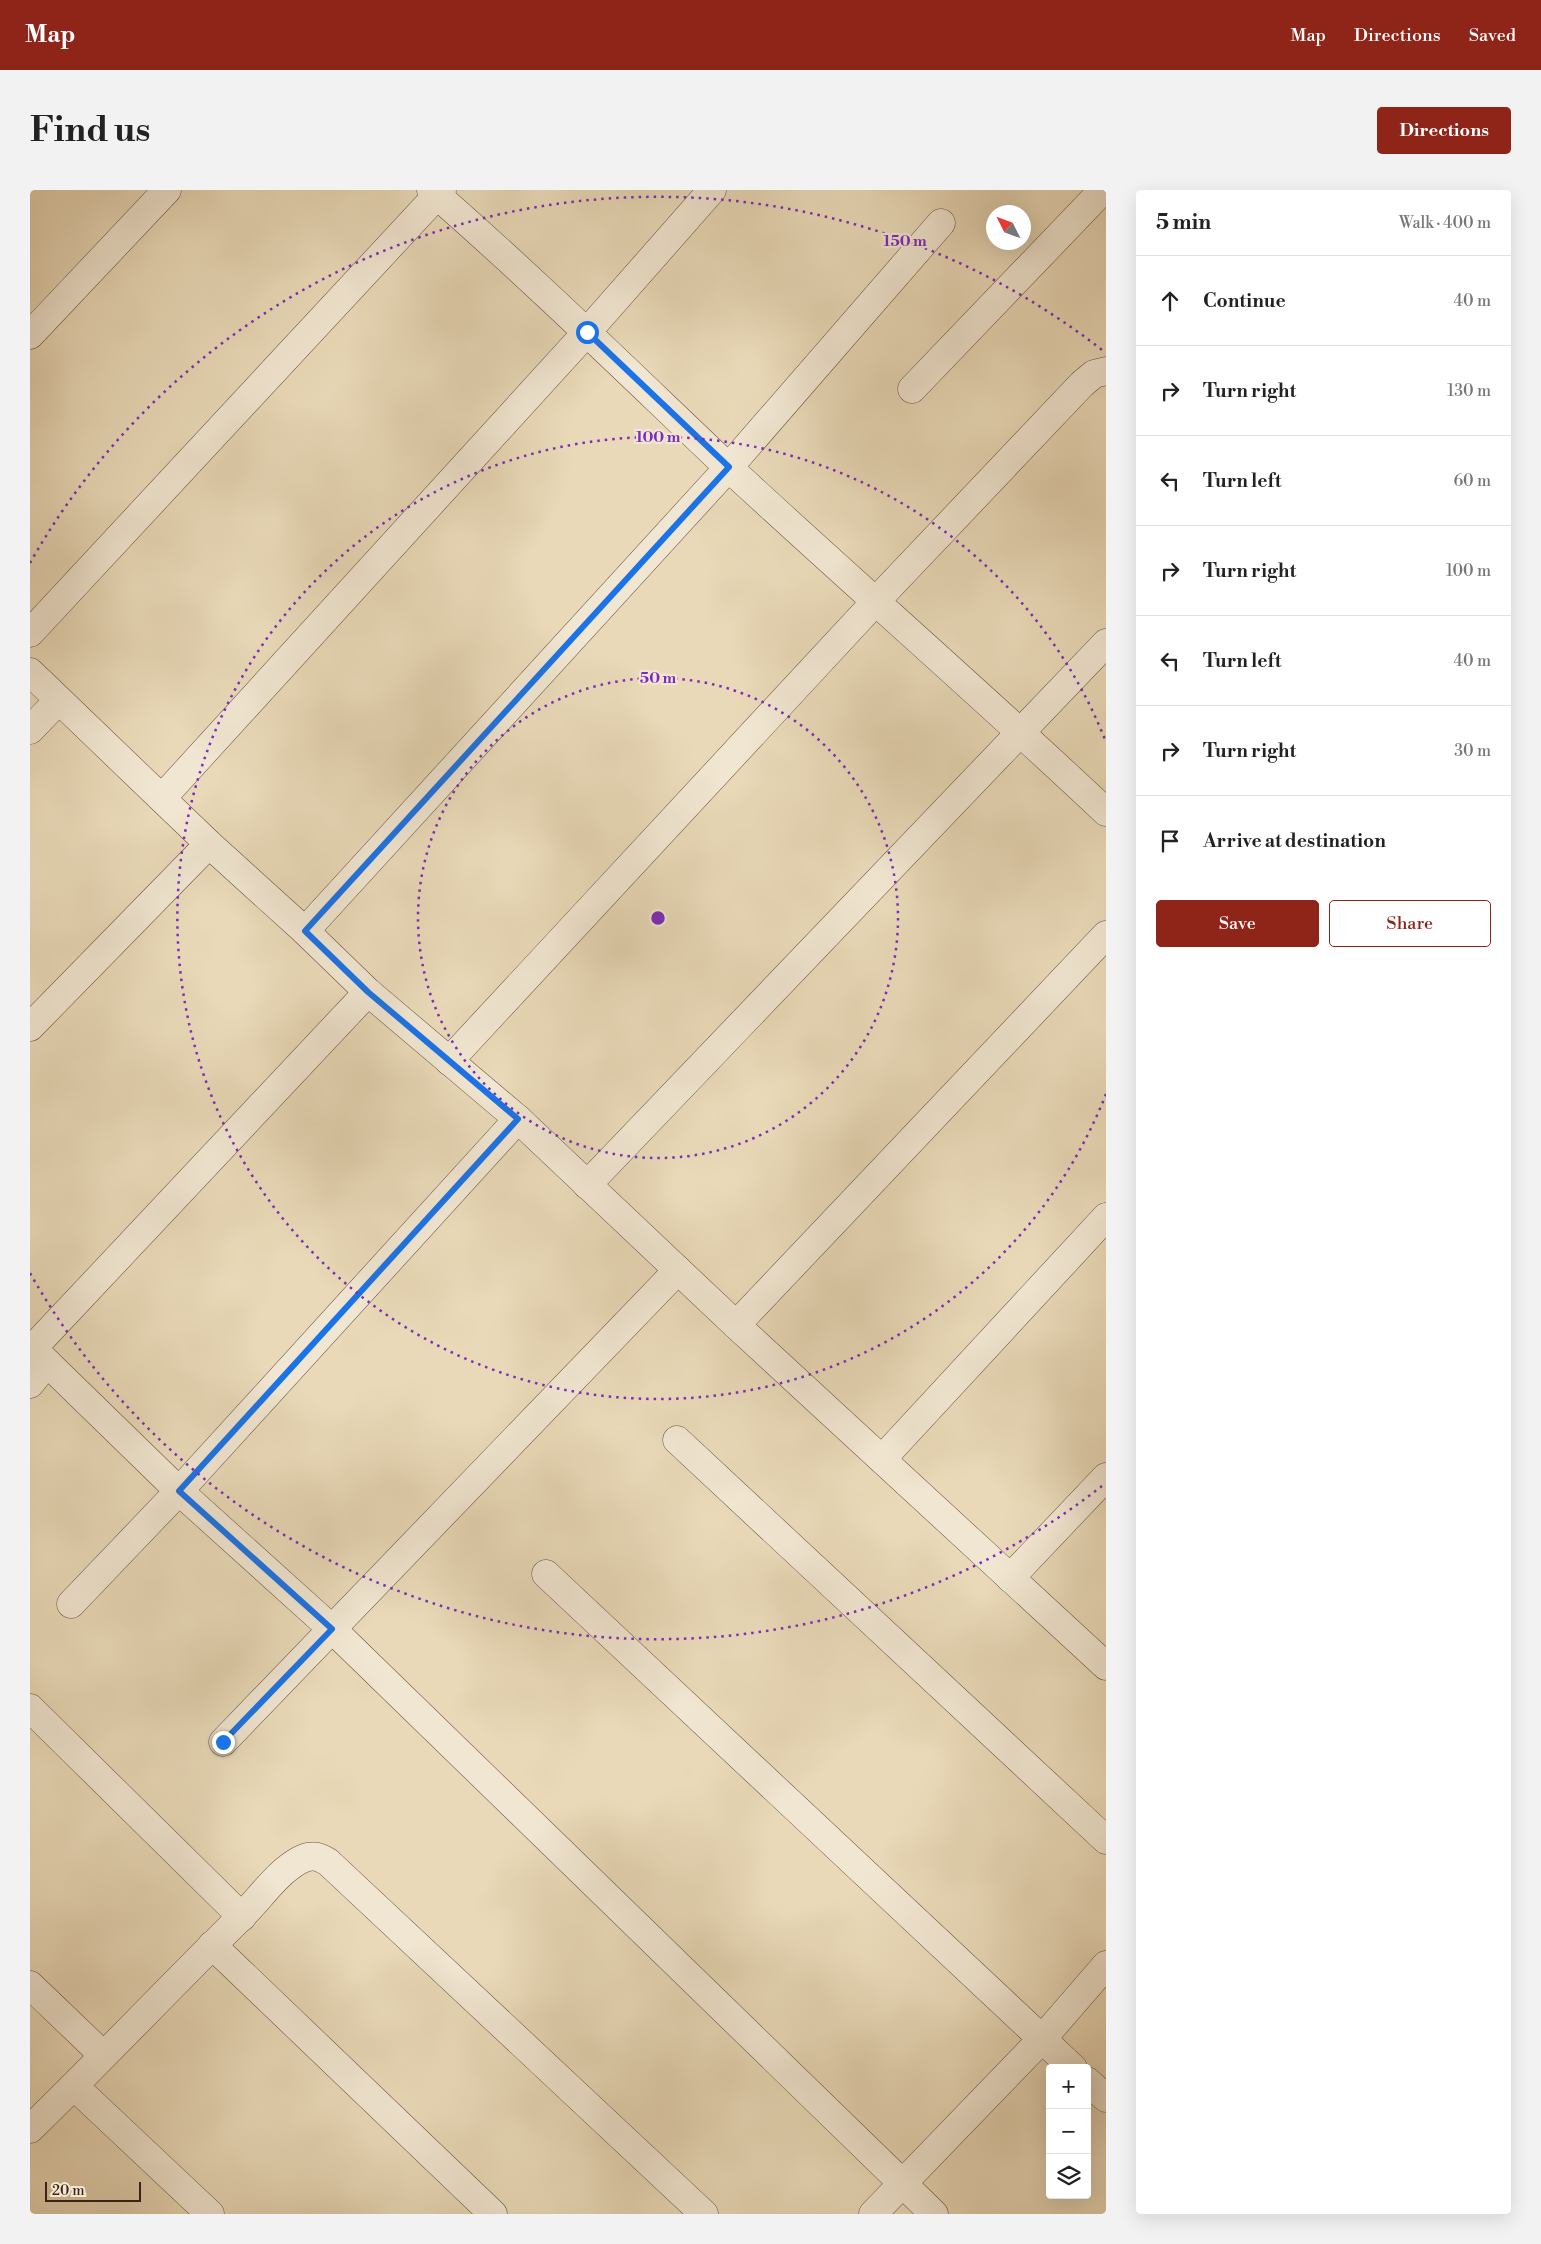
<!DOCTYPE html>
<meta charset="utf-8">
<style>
:root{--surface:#fff;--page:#f2f2f2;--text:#222;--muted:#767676;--line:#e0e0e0;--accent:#8f2418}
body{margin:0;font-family:"Libre Bodoni",serif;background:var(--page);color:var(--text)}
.controls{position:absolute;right:15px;bottom:15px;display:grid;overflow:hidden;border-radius:5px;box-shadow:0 5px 20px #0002}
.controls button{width:45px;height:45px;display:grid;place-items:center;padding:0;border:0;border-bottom:1px solid var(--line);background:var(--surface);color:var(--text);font:25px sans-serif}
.compass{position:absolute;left:956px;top:15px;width:45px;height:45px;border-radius:50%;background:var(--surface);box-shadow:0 5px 20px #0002;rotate:312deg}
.scale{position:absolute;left:15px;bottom:12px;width:96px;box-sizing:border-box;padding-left:5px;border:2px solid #3d2315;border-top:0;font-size:14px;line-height:18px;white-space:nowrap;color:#3d2315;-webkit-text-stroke:4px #f1e6d1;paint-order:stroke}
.stop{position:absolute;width:15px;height:15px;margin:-11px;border:4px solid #1a73e8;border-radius:50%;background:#fff}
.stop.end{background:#1a73e8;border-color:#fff;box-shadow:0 1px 5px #0008}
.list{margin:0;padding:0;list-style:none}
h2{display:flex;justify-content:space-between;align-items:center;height:65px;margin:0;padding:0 20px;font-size:21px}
h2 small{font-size:16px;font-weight:400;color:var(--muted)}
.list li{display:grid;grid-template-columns:32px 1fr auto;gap:15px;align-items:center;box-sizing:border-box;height:90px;padding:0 20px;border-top:1px solid var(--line)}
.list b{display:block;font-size:19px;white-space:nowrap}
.list em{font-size:16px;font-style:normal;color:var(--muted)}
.actions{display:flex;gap:10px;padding:15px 20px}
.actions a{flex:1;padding:11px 0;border:1px solid var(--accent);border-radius:5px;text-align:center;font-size:18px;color:var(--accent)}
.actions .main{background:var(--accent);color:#fff}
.icon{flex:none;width:28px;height:28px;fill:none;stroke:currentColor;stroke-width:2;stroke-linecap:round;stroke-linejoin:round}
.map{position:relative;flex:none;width:1076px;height:2024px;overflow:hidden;border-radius:5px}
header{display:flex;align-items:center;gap:30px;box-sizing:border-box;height:70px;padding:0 25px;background:var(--accent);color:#fff}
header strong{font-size:24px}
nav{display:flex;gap:28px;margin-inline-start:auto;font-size:18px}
.intro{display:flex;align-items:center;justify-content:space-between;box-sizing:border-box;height:120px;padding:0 30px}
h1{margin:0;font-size:35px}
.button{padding:12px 22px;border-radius:5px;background:var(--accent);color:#fff;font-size:18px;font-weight:700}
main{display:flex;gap:30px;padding:0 30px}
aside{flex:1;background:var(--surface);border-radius:5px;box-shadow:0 5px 20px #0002}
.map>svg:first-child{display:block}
</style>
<header>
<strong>Map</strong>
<nav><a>Map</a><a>Directions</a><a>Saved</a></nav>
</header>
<div class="intro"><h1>Find us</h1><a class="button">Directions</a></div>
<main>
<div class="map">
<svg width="1076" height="2024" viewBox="0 0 1076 2024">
<rect width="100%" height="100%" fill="#e9d9b8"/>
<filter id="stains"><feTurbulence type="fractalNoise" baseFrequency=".004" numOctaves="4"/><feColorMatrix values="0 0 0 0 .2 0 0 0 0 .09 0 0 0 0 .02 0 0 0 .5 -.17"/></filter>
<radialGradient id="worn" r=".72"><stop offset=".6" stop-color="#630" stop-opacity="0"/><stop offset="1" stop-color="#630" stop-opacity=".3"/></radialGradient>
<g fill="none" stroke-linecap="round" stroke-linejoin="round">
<g stroke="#68503e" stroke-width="29">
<g id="street">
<path d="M401 0C503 89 600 184 698 277 823 393 952 505 1076 622"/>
<path d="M0 145 137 0"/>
<path d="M882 199 1073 0"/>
<path d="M0 443 412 0"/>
<path d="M0 482 179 654 275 741 338 802 488 929 706 1135 1076 1476"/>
<path d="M0 540 29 510"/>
<path d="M132 608 557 142 682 0"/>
<path d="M275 741 699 277 911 33"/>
<path d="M0 837 179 654"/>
<path d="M419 871 846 411 1052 194 1064 184 1076 181"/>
<path d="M557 995 1076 453"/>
<path d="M706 1135 1076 745"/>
<path d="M0 1156 149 1301 302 1439 904 2024"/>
<path d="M3 1158 338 802"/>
<path d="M0 1194 17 1173"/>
<path d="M647 1250 1076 1650"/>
<path d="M852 1269 1076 1027"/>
<path d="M516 1384 1043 1878"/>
<path d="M980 1388 1076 1287"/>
<path d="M41 1414 149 1301 488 929"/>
<path d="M0 1518 212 1727"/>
<path d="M193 1552 648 1080"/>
<path d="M182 1755 463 2024"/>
<path d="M0 1795 73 1865"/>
<path d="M1057 1891 1076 1908"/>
<path d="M44 1896 180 2024"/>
<path d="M0 1939C71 1870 139 1798 210 1728 230 1709 246 1683 270 1670 281 1664 288 1666 298 1672L674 2024"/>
<path d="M843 2024 1012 1849 1076 1775"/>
</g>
</g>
<use href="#street" stroke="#f1e6d1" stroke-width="28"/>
</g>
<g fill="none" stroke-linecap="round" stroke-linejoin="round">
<path stroke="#1a73e8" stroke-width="6" d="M193 1552 302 1439 149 1301 488 929 338 802 275 741 699 277 557 142"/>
</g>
<g fill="none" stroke="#7b2cbf" stroke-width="2.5" stroke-dasharray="2.5 5">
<circle cx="628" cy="728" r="240"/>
<path d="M1076 904A481 481 0 1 1 1076 552"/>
<path d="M1072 1296A721 721 0 0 1 0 1083M0 373A721 721 0 0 1 1072 160"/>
</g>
<circle cx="628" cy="728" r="8" fill="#7b2cbf" stroke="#f1e6d1" stroke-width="2.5"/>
<g font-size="15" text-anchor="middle" font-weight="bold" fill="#7b2cbf" stroke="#f1e6d1" stroke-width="4.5" stroke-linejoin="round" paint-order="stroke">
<text x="875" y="56">150 m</text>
<text x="628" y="252">100 m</text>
<text x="628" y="493">50 m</text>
</g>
<rect width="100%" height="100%" filter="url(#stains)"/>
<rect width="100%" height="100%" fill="url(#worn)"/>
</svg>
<div class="controls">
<button>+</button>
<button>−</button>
<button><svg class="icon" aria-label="layers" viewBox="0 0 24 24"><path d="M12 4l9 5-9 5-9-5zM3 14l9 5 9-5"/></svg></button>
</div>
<svg class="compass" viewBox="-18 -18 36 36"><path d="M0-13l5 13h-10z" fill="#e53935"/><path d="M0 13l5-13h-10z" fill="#767676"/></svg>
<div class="scale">20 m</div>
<div class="stop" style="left:557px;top:142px"></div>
<div class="stop end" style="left:193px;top:1552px"></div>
</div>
<aside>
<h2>5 min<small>Walk · 400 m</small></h2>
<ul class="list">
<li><svg class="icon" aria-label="ahead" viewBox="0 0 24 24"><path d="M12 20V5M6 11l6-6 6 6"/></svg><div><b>Continue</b></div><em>40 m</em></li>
<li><svg class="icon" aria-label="right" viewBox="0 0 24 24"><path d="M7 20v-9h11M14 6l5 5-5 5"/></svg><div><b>Turn right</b></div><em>130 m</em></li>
<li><svg class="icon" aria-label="left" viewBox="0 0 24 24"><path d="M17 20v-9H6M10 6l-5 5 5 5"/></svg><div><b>Turn left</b></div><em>60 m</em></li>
<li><svg class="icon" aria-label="right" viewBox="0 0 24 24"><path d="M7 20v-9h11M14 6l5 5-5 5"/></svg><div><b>Turn right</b></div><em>100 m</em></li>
<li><svg class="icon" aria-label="left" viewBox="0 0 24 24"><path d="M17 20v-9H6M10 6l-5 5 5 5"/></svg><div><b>Turn left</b></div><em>40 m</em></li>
<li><svg class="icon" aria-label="right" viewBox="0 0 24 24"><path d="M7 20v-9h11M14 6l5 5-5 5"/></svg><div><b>Turn right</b></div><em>30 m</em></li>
<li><svg class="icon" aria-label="arrive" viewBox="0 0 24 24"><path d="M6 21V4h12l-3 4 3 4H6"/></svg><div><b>Arrive at destination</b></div></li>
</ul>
<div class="actions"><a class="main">Save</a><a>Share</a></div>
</aside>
</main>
